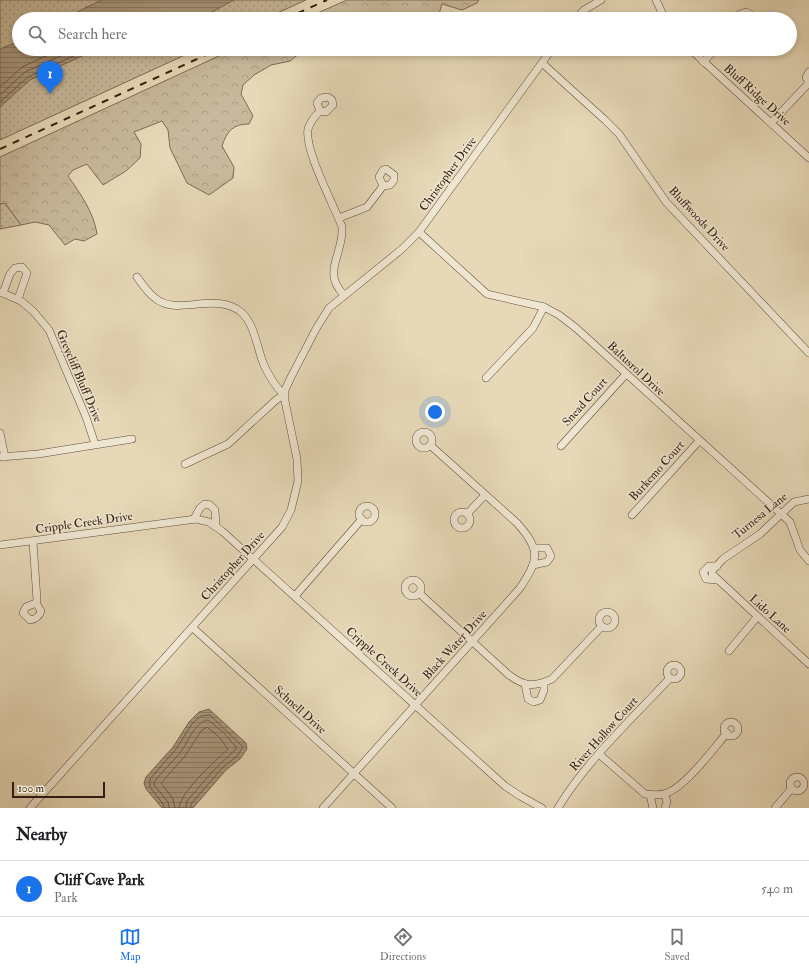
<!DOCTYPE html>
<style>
:root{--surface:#fff;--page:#f6f6f6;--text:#202124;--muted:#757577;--line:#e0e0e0;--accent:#1a73e8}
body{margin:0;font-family:"IM FELL Double Pica",serif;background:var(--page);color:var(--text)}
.scale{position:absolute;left:12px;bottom:10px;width:93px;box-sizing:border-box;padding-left:4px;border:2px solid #331e11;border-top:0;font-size:11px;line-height:14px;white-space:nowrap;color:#331e11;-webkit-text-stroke:3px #efe6d1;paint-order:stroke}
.you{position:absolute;left:435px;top:412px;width:14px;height:14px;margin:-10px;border:3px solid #fff;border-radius:50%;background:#1a73e8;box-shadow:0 0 0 6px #1a73e833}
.badge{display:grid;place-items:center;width:26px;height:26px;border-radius:50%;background:var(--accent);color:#fff;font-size:13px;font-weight:700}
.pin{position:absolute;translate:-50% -33px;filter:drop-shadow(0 1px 2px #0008)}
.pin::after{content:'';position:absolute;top:21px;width:14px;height:12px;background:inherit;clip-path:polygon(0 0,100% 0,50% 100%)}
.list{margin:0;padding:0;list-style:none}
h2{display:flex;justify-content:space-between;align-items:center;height:52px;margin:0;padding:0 16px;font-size:17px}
h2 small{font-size:13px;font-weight:400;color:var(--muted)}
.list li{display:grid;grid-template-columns:26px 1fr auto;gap:12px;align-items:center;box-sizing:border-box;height:56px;padding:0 16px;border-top:1px solid var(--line)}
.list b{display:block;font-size:15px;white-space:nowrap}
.list p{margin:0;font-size:13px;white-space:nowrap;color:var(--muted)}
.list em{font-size:13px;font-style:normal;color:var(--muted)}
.icon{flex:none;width:22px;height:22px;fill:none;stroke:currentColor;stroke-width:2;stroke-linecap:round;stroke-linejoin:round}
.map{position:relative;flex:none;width:809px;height:808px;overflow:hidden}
.search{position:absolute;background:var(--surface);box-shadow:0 2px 6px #0003;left:12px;right:12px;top:12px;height:44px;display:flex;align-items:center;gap:10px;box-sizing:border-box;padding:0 14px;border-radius:22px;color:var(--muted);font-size:15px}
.sheet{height:108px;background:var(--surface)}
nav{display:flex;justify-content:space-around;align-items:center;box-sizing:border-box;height:56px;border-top:1px solid var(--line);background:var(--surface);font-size:11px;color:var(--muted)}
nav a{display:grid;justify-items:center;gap:2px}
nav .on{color:var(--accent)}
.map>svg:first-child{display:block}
</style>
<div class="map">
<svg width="809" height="808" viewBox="0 0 809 808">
<defs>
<pattern id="grass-dots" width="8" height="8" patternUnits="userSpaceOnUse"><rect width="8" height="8" fill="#c8b99c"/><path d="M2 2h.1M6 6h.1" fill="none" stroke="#ac9f85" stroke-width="1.8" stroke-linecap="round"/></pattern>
<pattern id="forest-crowns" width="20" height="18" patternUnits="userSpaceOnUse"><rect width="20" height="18" fill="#c8b99c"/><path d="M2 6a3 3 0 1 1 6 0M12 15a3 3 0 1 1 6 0" fill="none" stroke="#ac9f85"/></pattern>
<pattern id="water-rules" width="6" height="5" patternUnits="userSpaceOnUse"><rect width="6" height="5" fill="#aa997f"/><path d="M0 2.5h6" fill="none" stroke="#8b7c67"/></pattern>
</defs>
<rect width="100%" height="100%" fill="#e7d9b8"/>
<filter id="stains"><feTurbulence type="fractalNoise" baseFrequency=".005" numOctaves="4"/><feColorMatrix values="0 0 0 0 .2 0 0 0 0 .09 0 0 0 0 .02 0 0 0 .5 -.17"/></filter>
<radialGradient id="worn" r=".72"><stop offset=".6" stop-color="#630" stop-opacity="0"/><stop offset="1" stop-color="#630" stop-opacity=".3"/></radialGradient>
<g fill="url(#grass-dots)" stroke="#7e6c56">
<path d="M0 0H306L264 19H19V49H198L0 140Z"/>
<path d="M5 203 21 225 0 229V204Z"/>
</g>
<g fill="url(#forest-crowns)" stroke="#7e6c56">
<path d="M347 0H479L477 3 462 10 442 4 439 14 431 19 424 14 418 19H304Z"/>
<path d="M234 49H305L290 61 271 65 254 75 243 85 241 94 253 116 249 124C233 124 227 131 222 146L234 167 233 178 209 195 187 183 170 148 168 130 162 121 134 132 141 144 140 158 126 171 103 185 87 164 73 170 68 176C80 193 94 213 97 234L84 241 75 239 65 245 49 225 35 222 21 225 5 203 0 204V157Z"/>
</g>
<g fill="url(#water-rules)" stroke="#7a6853">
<path d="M101 0H234L199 19H63Z"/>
<path d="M19 41V49H138L130 53 84 55 30 80 0 107V49Z"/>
<path d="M209 709 246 743 247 749 240 759 226 770 193 808H162L146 789 144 783 146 777 173 747 189 722 199 712Z"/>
</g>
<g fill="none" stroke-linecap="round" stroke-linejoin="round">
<g stroke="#6e5c48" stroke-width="1">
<path d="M0 87 22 67 61 49"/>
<path d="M0 95 25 72 76 49"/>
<path d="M0 102 28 77 82 52 129 49"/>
<path d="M164 808 163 804 150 787V779L176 749 192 724 201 716 210 715 243 747 237 756 223 767 191 804V808"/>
<path d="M169 808 168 802 154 785V782C162 772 171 763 180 753 188 743 194 722 208 720L223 732 237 748 213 771 187 801 186 808"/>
<path d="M175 808 173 799 161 783 185 756 201 731 207 727 219 737 228 749C216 760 180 792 179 808"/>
</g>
<g stroke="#604d3b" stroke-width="8">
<g id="minor">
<path d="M656 0 665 19"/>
<path d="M575 19 584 10 601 0"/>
<path d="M739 19 740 14 746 12 750 14 752 19"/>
<path d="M690 49 809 158"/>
<path d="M703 62 716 49"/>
<path d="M542 63 605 120 619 134 666 202 809 353"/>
<path d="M809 72 806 77 809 83"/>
<path d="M320 111 317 103 321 98 328 97 332 100 333 105 326 112 320 111C315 116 310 122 308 129 304 150 334 205 342 227 344 254 321 272 344 295"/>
<path d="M771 123 809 83"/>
<path d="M339 218 367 207 383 186 379 177 383 170 386 169 394 175V180L390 185 383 186"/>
<path d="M419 232 487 294 544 307 559 315 576 328 790 522 800 550 809 561"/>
<path d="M137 277C142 284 148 293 155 298 177 317 215 291 241 312 255 324 257 349 264 365 269 376 276 387 284 395L276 400 228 444 185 464"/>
<path d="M0 292 21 301 33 311 49 330 86 417 95 444"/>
<path d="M3 293 10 274 15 268 22 267 27 273 18 299"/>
<path d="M486 378 533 328 544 307"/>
<circle cx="424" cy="440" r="8"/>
<path d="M0 433 5 457"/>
<path d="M561 446 626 374"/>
<path d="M0 457 38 454 132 439"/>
<path d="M809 499 794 502 760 534 723 559 712 571V574L809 664"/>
<circle cx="367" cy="514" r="8"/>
<circle cx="462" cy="520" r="8"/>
<path d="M467 514 485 495"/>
<path d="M632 515 699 441"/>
<path d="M194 519 200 508 205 504 210 505 215 510 216 527"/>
<path d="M33 542 37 600 36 603 26 607 23 613 30 620C36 619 39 617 41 611L36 603"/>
<path d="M0 545 196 519 209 522 222 531 505 786 520 796 542 808"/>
<path d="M533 565 547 562 551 556 547 548H534"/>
<path d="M717 580 706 579 703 572 709 566H717"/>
<circle cx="413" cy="588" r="8"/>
<path d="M419 593 509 675C525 687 534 687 552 679L602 626"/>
<path d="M295 596 362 519"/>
<circle cx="607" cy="620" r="8"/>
<path d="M193 628 392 808"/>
<path d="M729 651 757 617"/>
<circle cx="674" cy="672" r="7"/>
<path d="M525 684 528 699 534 702 540 700 544 690V683"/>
<circle cx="731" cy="729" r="7"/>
<path d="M599 754 645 794C653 795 660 796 667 793 686 786 713 749 727 733"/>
<circle cx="797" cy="784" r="7"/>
<path d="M665 794 667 802 665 808"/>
<path d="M650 795 653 808"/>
<path d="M30 808 282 527 291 510 298 481 297 459 285 401V390L291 377 316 329 329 308 402 249 419 232 552 49"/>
<path d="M323 808 520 588C539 559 541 550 517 523L430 445"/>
<path d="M558 808C587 760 632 719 670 678"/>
<path d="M775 808 792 788"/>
</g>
</g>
<use href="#minor" stroke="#efe6d1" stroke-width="7"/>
<g stroke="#331e11" stroke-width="2" stroke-dasharray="7 7" stroke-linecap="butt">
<path d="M285 19 327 0"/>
<path d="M0 149 219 49"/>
</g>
</g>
<g text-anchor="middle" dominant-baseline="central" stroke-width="3" stroke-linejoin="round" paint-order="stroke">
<g font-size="12" fill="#331e11" stroke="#efe6d1">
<text transform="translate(757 95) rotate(42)">Bluff Ridge Drive</text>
<text transform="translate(448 174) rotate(-54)">Christopher Drive</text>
<text transform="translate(699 219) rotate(47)">Bluffwoods Drive</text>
<text transform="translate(636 369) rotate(43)">Baltusrol Drive</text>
<text transform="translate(79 376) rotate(67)">Greycliff Bluff Drive</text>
<text transform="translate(585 402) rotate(-48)">Snead Court</text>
<text transform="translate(657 471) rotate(-48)">Burkemo Court</text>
<text transform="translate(760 516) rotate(-39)">Turnesa Lane</text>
<text transform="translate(84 523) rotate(-8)">Cripple Creek Drive</text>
<text transform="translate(233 566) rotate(-48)">Christopher Drive</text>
<text transform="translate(770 614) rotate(42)">Lido Lane</text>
<text transform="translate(455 645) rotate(-48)">Black Water Drive</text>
<text transform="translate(384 662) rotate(42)">Cripple Creek Drive</text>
<text transform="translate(300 710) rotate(42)">Schnell Drive</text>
<text transform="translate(604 734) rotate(-48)">River Hollow Court</text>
</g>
</g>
<rect width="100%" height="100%" filter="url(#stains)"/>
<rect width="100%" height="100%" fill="url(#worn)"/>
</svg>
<div class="scale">100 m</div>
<div class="you"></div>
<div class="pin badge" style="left:50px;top:94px">1</div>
<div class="search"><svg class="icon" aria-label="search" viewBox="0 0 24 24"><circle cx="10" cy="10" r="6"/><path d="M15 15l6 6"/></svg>Search here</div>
</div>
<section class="sheet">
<h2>Nearby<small></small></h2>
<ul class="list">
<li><span class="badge">1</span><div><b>Cliff Cave Park</b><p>Park</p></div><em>540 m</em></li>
</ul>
</section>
<nav>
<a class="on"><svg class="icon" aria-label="map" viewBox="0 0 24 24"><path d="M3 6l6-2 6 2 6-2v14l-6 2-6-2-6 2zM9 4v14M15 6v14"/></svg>Map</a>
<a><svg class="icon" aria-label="directions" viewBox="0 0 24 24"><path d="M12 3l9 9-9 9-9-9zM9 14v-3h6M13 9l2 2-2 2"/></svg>Directions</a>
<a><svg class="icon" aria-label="saved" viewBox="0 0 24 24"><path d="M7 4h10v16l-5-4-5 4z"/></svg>Saved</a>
</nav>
